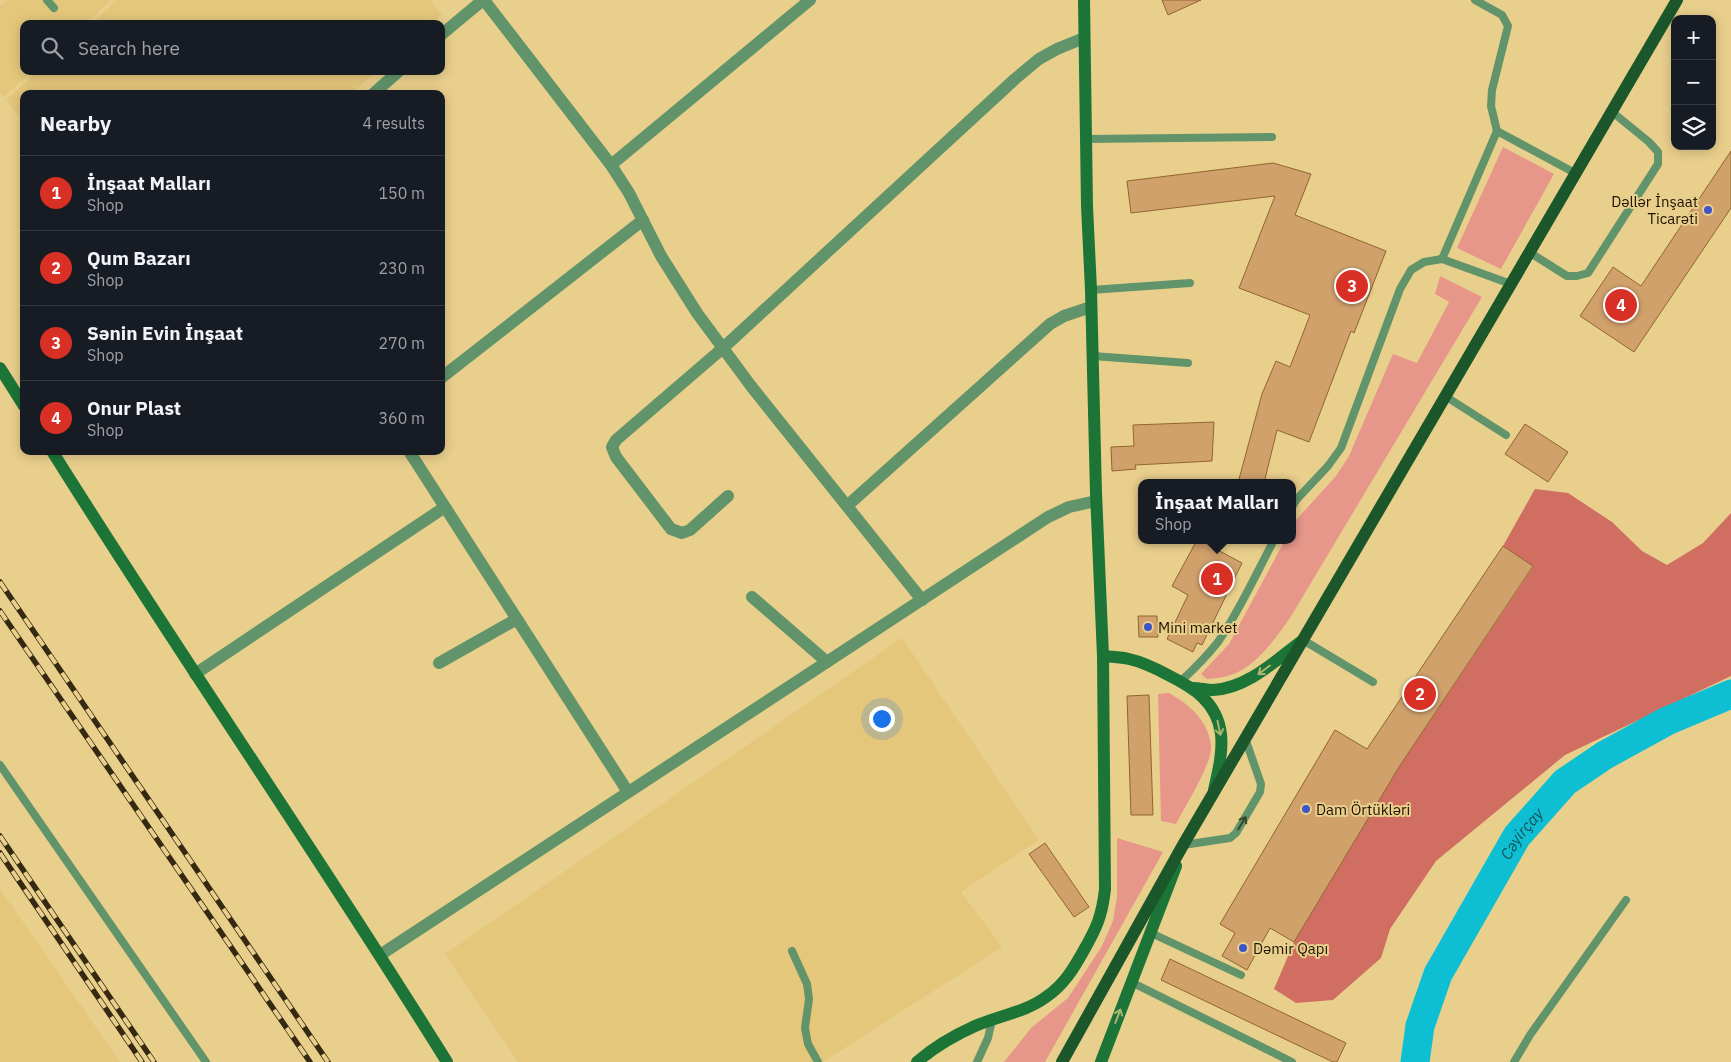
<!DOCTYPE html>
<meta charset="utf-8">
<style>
:root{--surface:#171b24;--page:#242831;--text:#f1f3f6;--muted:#9ea1a6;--line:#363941;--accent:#d93025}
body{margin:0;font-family:"IBM Plex Sans",sans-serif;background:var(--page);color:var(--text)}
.controls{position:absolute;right:15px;top:15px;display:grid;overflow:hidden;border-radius:10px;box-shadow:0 2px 12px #0003}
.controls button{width:45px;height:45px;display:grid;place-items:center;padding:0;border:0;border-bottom:1px solid var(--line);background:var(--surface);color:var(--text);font:25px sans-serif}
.you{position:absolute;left:881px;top:718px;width:18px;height:18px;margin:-12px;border:4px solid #fff;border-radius:50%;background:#1a73e8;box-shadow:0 0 0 8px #1a73e833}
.badge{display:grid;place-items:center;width:32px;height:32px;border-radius:50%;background:var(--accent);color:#fff;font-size:16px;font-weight:700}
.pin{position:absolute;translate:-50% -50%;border:2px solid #fff;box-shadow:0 1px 5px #0006}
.popup{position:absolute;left:1138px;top:479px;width:158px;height:65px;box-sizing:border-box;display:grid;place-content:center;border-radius:10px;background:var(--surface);filter:drop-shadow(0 1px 4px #0005);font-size:16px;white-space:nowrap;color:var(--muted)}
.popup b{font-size:19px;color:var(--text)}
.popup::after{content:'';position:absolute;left:50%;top:100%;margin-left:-10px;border:10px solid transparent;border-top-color:var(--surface)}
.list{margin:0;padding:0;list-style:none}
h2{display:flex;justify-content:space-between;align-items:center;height:65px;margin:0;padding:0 20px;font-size:21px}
h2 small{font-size:16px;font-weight:400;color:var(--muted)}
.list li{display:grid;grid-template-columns:32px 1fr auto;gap:15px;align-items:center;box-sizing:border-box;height:75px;padding:0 20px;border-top:1px solid var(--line)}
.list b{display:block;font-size:19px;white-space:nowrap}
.list p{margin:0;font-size:16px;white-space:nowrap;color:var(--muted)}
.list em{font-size:16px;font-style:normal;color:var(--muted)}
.icon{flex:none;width:28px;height:28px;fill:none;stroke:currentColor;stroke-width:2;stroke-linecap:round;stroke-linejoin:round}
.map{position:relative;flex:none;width:1731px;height:1062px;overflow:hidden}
.search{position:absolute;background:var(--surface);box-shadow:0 2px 12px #0003;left:20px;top:20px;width:425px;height:55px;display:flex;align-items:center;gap:12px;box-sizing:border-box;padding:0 18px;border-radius:10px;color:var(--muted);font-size:19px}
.panel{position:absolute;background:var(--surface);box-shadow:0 2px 12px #0003;left:20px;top:90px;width:425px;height:365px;border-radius:10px}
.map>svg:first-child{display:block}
</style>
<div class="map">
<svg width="1731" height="1062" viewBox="0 0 1731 1062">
<rect width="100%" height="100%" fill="#e9cf8c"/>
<g fill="#e4c77b">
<path d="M8 0H111L85 24H24V71H32L4 97 0 92V6Z"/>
<path d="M117 0H430L442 14 431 24H91Z"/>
<path d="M38 71H377L351 94H24V121L6 100Z"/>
<path d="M902 638 1039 840 961 892 1002 947 823 1062H518L445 954Z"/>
<path d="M0 889 120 1062H0Z"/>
</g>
<g fill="#e7968a">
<path d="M1503 147 1554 174 1501 269 1457 248Z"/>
<path d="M1440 276 1482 297 1290 618C1275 639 1254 670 1227 676 1221 678 1214 678 1207 679L1201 674 1229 644 1285 540H1292V528L1297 519 1336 476 1349 456 1393 354 1417 363 1449 302 1435 294Z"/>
<path d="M1169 693C1175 697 1183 701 1188 706 1201 716 1212 734 1211 750 1209 768 1185 807 1176 824L1161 821 1158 694Z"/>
<path d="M1117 838 1163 852 1045 1062H1004L1031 1028 1068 998 1102 946 1113 921 1117 897Z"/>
</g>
<path fill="#cf6e61" d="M1535 489 1568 493 1612 522 1642 551 1667 565 1703 543 1731 513V676L1565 755 1436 861 1390 929 1381 958 1333 1000 1296 1003 1274 989 1294 942 1399 767 1533 567 1503 546Z"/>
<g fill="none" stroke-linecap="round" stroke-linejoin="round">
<path stroke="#0ebfd4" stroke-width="29" id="s1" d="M1415 1062 1420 1026 1438 974 1517 836 1565 782 1605 755 1667 721 1731 694"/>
</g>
<g fill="#d1a16c" stroke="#91652f">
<path d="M1162 0H1201L1168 15Z"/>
<path d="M1731 151V208L1634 352 1580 316 1613 267 1641 286Z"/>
<path d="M1273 163 1311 174 1295 215 1386 251 1354 333 1351 331 1309 442 1277 430 1264 483H1238L1262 394 1276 361 1290 367 1310 315 1239 288 1275 196 1131 213 1127 181Z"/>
<path d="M1214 422 1212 461 1135 465 1136 469 1112 471 1111 447 1134 446 1133 425Z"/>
<path d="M1525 424 1568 452 1548 482 1505 454Z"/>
<path d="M1197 540H1216L1212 547 1242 563 1202 645 1197 643 1193 652 1167 639 1188 595 1172 586Z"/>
<path d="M1503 546 1533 566 1399 767 1294 942 1270 928 1247 970 1222 956 1235 933 1220 924 1335 730 1367 749Z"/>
<path d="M1138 616H1157L1158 637H1139Z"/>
<path d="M1149 695 1153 815H1131L1127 696Z"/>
<path d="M1045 843 1089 907 1074 917 1029 854Z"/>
<path d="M1170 959 1346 1043 1337 1062H1333L1161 980Z"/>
</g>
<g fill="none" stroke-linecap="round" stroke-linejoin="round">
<g stroke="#61946a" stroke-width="8">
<path d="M47 0 54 8"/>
<path d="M1497 131 1575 173"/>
<path d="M1086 139 1272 137"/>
<path d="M1529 252 1567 276H1577L1588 273 1658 164V152L1649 142 1611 111"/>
<path d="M1442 259 1497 131 1491 106 1492 90 1508 26 1502 15 1475 0"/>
<path d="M1091 290 1190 283"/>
<path d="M1093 356 1188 363"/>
<path d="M1445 396 1506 435"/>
<path d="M1292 507 1297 499 1328 466 1341 448 1400 289 1411 270 1424 262 1442 259 1511 284"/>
<path d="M1303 640 1373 682"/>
<path d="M1181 681C1194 669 1207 656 1218 642 1240 610 1256 574 1274 540"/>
<path d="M0 765 206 1062"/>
<path d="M1183 845 1230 838 1236 833 1260 792 1261 784 1245 738"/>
<path d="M1151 933 1241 975"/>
<path d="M792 951 807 984 809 999 805 1028 808 1044 818 1062"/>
<path d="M1131 982 1292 1062"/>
<path d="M977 1062 988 1038 992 1020"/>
<path d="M1514 1062 1530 1035 1626 900"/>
</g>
<g stroke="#61946a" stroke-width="12">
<path d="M484 0 611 165 629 193 661 256 697 313 751 386 922 600"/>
<path d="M441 35 483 0"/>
<path d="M373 94 399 71"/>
<path d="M611 165 810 0"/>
<path d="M441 378 643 220"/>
<path d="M409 451 628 792"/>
<path d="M728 496 690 530 682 533 671 529 616 457 612 447 616 440 723 348 1015 79 1039 59 1057 49 1084 38"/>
<path d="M847 506 1050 324 1064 316 1091 307"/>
<path d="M752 597 827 662"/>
<path d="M439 663 517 619"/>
<path d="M195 674 445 507"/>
<path d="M380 955 1048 517 1069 507 1096 501"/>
</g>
<g stroke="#1c7537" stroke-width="12">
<path d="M0 368 24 406"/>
<path d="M52 451C181 657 319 856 447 1062"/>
<path d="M1103 656C1111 657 1121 657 1129 659 1143 662 1155 668 1168 675 1194 688 1217 702 1221 734 1223 753 1218 772 1214 790"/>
<path d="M1193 688C1200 688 1207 690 1213 690 1248 688 1276 660 1303 640"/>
<path d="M917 1062C933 1048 955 1035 975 1026 998 1016 1026 1012 1046 997 1064 985 1074 968 1084 950 1097 927 1102 916 1105 889L1103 656 1096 493 1091 290 1087 206 1084 0"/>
<path d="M1101 1062 1176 866"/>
</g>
<path stroke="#1b572b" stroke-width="12" d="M1062 1062 1183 845 1677 0"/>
<g stroke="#352911" stroke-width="5.5">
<g id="rail">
<path d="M0 582 328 1062"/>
<path d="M0 611 310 1062"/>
<path d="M0 836 154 1062"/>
<path d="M0 853 142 1062"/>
</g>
</g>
<use href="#rail" stroke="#e9cf8c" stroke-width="4" stroke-dasharray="11" stroke-linecap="butt"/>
</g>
<defs><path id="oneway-shaft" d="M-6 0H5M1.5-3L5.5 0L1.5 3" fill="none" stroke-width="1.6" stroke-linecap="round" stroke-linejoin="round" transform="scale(1.25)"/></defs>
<g stroke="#acb472">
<use href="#oneway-shaft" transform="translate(1264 670) rotate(143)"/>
<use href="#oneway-shaft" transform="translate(1219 728) rotate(78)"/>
<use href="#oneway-shaft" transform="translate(1118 1016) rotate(-69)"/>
</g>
<use stroke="#38472a" href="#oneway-shaft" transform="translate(1242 823) rotate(-59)"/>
<g fill="#3c56c8" stroke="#e9cf8c" stroke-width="2">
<circle cx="1708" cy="210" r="5"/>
<circle cx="1148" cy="627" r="5"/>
<circle cx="1306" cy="809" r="5"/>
<circle cx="1243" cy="948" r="5"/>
</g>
<g text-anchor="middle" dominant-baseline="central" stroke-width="4" stroke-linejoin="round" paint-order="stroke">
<g font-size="15" fill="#1d1300" stroke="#e9cf8c" text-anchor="start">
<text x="1698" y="201" text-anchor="end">Dəllər İnşaat<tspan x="1698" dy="17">Ticarəti</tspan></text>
<text x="1158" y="627">Mini market</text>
<text x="1316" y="809">Dam Örtükləri</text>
<text x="1253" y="948">Dəmir Qapı</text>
</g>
<g font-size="16" font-style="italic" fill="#14525b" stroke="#e9cf8c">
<text stroke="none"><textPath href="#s1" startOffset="255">Cəyirçay</textPath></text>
</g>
</g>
</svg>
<div class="controls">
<button>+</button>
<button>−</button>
<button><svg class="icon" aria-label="layers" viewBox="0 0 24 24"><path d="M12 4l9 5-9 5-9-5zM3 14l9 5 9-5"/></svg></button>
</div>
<div class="you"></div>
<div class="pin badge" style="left:1217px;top:579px">1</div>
<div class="popup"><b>İnşaat Malları</b>Shop</div>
<div class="pin badge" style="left:1420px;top:694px">2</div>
<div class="pin badge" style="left:1352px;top:286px">3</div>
<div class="pin badge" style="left:1621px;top:305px">4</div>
<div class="search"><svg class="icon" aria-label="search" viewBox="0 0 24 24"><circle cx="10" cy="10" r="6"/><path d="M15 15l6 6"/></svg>Search here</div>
<section class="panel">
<h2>Nearby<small>4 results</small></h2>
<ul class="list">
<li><span class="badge">1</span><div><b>İnşaat Malları</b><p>Shop</p></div><em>150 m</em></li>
<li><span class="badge">2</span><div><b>Qum Bazarı</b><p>Shop</p></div><em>230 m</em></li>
<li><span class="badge">3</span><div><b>Sənin Evin İnşaat</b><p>Shop</p></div><em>270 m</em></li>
<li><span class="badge">4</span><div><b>Onur Plast</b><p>Shop</p></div><em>360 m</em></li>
</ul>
</section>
</div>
